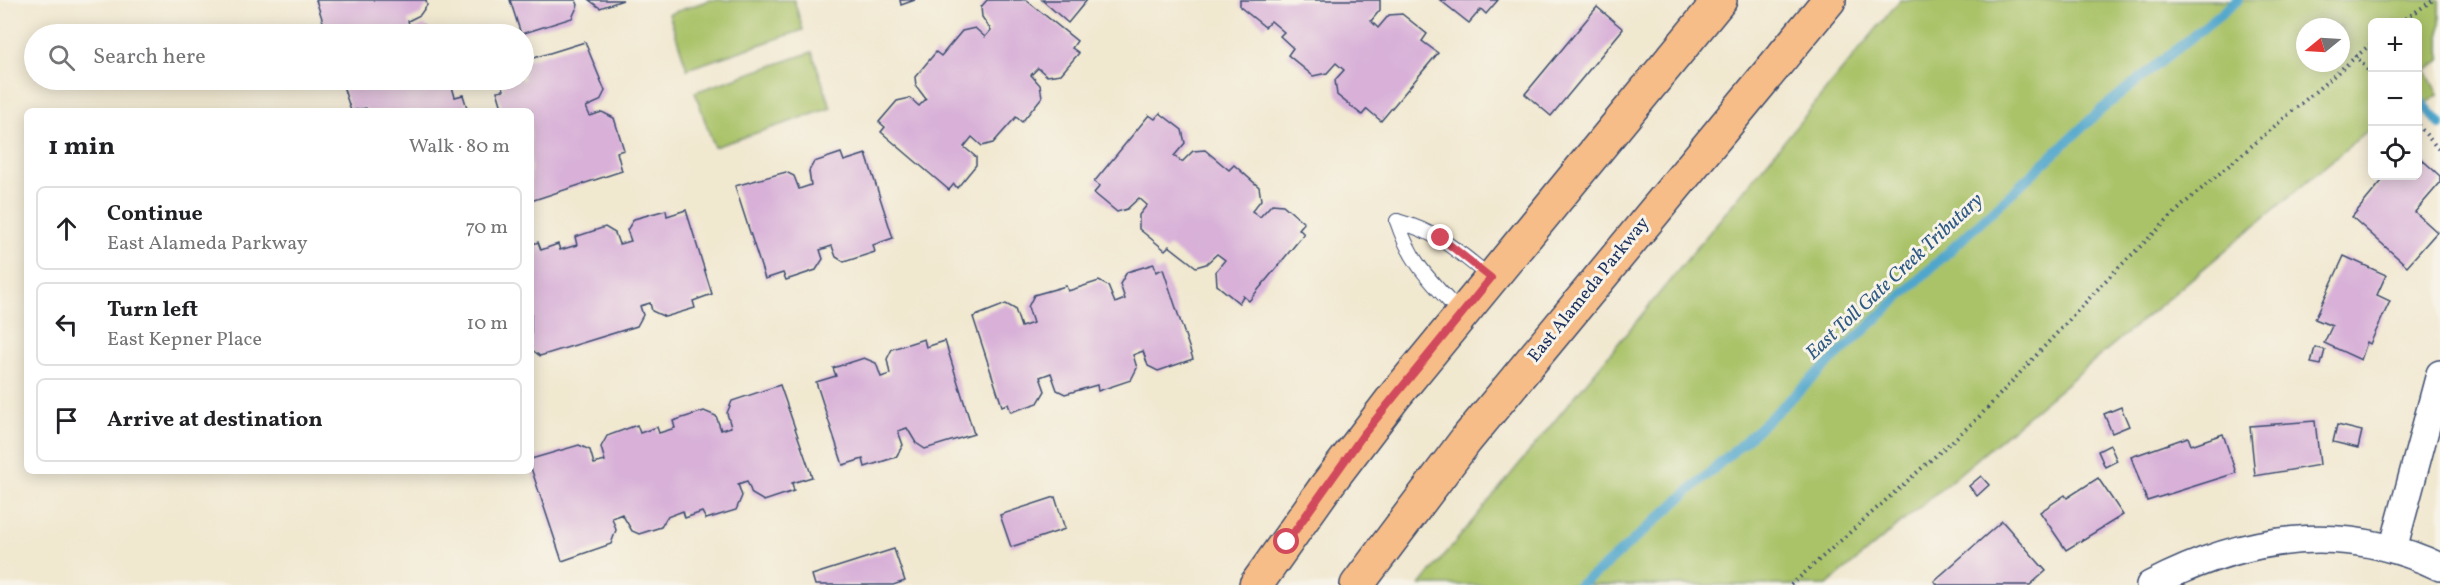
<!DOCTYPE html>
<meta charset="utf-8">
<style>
:root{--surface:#fff;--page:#f2f2f2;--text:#202124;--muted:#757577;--line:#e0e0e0}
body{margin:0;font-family:Vollkorn,serif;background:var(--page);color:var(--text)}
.controls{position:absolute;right:18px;top:18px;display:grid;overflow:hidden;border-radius:9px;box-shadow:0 3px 15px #0003}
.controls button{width:54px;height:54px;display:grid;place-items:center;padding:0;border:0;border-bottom:2px solid var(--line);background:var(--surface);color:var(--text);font:30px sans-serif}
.compass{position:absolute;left:2296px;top:18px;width:54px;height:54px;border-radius:50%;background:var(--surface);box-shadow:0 3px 15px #0003;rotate:252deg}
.stop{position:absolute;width:18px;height:18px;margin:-14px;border:4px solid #d1495b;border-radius:50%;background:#fff}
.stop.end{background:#d1495b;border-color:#fff;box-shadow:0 2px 6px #0008}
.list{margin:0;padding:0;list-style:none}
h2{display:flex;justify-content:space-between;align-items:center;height:78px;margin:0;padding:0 24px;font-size:26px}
h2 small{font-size:20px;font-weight:400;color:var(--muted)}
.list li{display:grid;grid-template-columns:39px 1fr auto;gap:18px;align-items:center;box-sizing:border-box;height:84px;margin:0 12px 12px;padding:0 12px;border:2px solid var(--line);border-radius:9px}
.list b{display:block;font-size:22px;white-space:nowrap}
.list p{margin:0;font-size:20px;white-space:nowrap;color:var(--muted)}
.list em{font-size:20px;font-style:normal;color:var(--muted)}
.icon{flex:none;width:33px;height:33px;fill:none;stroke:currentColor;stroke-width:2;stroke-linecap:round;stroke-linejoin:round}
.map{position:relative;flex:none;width:2440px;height:585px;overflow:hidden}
.search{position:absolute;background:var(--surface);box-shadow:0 3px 15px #0003;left:24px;top:24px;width:510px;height:66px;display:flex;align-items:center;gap:15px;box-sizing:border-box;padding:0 21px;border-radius:33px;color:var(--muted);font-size:22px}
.panel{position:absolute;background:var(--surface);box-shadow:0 3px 15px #0003;left:24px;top:108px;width:510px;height:366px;border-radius:9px}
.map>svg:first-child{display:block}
</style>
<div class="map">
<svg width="2440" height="585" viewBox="0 0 2440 585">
<rect width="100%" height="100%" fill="#f7f3e8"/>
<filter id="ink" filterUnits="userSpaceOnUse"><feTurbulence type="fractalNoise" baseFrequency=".0167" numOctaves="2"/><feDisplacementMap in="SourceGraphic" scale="12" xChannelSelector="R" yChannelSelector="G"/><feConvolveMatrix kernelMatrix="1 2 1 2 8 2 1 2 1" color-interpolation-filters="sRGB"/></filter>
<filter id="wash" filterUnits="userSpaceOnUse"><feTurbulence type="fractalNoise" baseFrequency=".008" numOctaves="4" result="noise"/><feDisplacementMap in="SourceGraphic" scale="24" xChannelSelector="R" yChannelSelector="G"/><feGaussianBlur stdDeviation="1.35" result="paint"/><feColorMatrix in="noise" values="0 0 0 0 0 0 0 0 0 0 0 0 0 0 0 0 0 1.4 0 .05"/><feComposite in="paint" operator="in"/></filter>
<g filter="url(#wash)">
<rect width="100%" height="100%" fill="#f1e8d0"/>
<g fill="#aac369" stroke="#627964" stroke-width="1.5" fill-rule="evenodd">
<path d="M710 0H794L803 30 687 69 669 14Z"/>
<path d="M1900 0H2440V60L2426 71 2438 95 2418 110V22H2372V127L1827 585H1420ZM2305 27H2341V63H2305Z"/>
<path d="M812 52 831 108 714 147 695 92Z"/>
</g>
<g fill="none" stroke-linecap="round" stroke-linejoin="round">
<g stroke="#4fa6cc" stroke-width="10">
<path d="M2418 98 2440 124"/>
<path d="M1579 585 1599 571 1755 432 2102 109 2238 0"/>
</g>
</g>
<g id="blocks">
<g fill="#d8b0d8">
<path d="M316 0H426L427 5 420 15 408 21 411 30 424 25 436 34H327Z"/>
<path d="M510 0H576L578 5 572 18 521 34Z"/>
<path d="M589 0H623L600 8Z"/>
<path d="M900 0H915L901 5Z"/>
<path d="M987 0H1026L1077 41 1072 48 1079 53 1061 74 1047 76 1038 68 1031 75 1040 85 1042 97 1022 122 1016 117 993 143 982 146 972 137 964 147 976 157V165L957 188 954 184 949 190 881 132 885 127 879 122 897 101 910 98 919 106 926 99 916 86 915 77 936 52 941 56 962 31 975 28 985 37 991 30 982 17 981 7Z"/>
<path d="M1042 0H1087L1068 23Z"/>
<path d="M1240 0H1380V10L1371 21 1378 28 1389 15 1402 14 1427 34 1422 41 1438 53 1381 121 1367 109 1362 115 1337 95 1335 80 1344 70 1336 63 1327 73 1313 76 1288 55 1293 48 1280 36 1284 32 1271 21 1265 27 1240 7Z"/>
<path d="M1440 0H1498L1486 14 1481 9 1469 23Z"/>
<path d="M1597 7 1623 29 1551 116 1525 94Z"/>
<path d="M585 42 605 91 600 101 586 107 590 116 602 112 614 118 624 150 617 152 622 171 531 201V111H503L497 91 504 90 500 80H524V61Z"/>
<path d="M341 80H442L443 83 450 80 455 97 463 95 468 111H367L366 108 351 111Z"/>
<path d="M1160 113 1182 130 1185 143 1174 156 1182 162 1193 151 1205 150 1229 170 1234 165 1259 187 1261 200 1252 211 1260 217 1272 204 1283 205 1304 223 1299 229 1304 234 1249 301 1243 296 1239 303 1217 285 1216 271 1225 260 1217 254 1206 264 1196 267 1169 246 1165 250 1139 229V215L1147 205 1139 198 1127 209 1117 212 1094 193 1100 186 1094 182 1149 115 1155 119Z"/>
<path d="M841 153 844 161 866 154 893 238 873 245 875 252 844 262 836 257 832 246 820 250 823 259 816 270 786 280 783 273 765 279 735 186 786 172 794 176 799 189 811 185 809 171 814 162Z"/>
<path d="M2418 156 2440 176V183L2415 212 2437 232 2407 266 2352 217 2386 176H2418Z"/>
<path d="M666 210 667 216 686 210 712 294 693 301 695 308 665 317 652 311 650 303 640 306 643 315 637 326 540 356 531 349V245L538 242 541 250 558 244 560 250 577 245 575 237 605 227 615 233 619 244 631 241 627 230 634 219Z"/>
<path d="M2344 256 2386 275 2377 295 2390 301 2370 344 2367 342 2361 360 2324 343 2332 326 2315 319Z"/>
<path d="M1154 264 1156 272 1163 269 1193 359 1158 371 1148 366 1143 351 1133 355 1137 368 1131 380 1098 391 1097 385 1065 394 1057 390 1051 373 1040 377 1045 391 1038 403 1011 412 1008 404 1002 406 973 317 1006 304 1015 309 1021 327 1033 323 1028 307 1034 295 1066 286 1068 291 1099 281 1108 286 1115 303 1125 299 1120 284 1127 272Z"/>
<path d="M924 339 926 347 945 341 974 434 925 449 916 443 907 428 898 431 903 445 896 457 865 467 863 459 843 465 816 382 836 376 833 368 864 358 876 363 881 377 890 374 887 359 892 349Z"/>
<path d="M2315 347 2325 350 2321 365 2311 363Z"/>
<path d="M780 385 812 477 792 483 794 491 764 501 752 494 747 481 738 484 742 496 736 510 706 519 702 512 685 518 683 511 667 517 661 527 639 534 632 531 622 514 612 518 616 530 611 544 562 561 531 468V459L579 445 590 450 594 464 605 461 601 447 607 436 637 425 640 433 657 427 659 433 675 428 673 421 704 411 716 416 721 430 731 427 727 413 732 401Z"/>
<path d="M2121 407 2129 426 2112 433 2104 414Z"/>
<path d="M2315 421 2320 465 2255 476 2250 426Z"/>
<path d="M2337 425 2362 431 2358 448 2333 442Z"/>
<path d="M2223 434 2236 473 2147 501 2131 457 2188 437 2191 445Z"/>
<path d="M2110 445 2117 461 2105 467 2098 451Z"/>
<path d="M1981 476 1989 485 1977 496 1969 486Z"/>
<path d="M2098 478 2123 515 2066 550 2040 512 2065 495 2067 498Z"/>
<path d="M1055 497 1065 529 1011 547 1000 515Z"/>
<path d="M2002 521 2046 571 2030 585H1938L1934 581Z"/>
<path d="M894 549 905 581 893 585H815L812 575Z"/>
</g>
</g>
</g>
<g filter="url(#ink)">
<use href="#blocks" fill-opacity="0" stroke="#3b4b6f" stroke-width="1.5"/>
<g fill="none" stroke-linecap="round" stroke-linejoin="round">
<g stroke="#3b4b6f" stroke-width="16">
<g id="service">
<path d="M1397 221C1411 264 1431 281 1461 314"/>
<path d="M1397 221C1438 232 1459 252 1491 278"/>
</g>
</g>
<g stroke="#3b4b6f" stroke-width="30">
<g id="minor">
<path d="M2393 549 2440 374"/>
<path d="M2150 585C2242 537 2342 520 2440 567"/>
</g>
</g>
<g stroke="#3b4b6f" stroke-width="36">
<g id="primary">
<path d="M1256 585 1324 489 1394 397 1720 0"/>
<path d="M1357 585 1466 440 1829 0"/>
</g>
</g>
<g stroke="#3b4b6f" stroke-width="4" stroke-dasharray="1.5 4.5" stroke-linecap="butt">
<path d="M2401 22 2433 0"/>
<path d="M2355 55 2372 75"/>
<path d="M2418 125 2440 151"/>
<path d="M1791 585 1978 418 2109 277 2185 203 2372 43"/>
</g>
<use href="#service" stroke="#fff" stroke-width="14"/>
<use href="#minor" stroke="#fff" stroke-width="27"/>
<use href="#primary" stroke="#f7bd88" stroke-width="33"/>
</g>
</g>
<g fill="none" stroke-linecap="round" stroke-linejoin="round" filter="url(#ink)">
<path stroke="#d1495b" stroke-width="8" d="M1287 542 1363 435 1491 278 1441 238"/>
</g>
<g text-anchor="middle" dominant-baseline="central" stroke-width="6" stroke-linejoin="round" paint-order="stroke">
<g font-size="18" fill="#1b2f5e" stroke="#f7f3e8">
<text transform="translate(1589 290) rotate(-51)">East Alameda Parkway</text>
</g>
<g font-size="20" font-style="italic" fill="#2d5984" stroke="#f7f3e8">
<text transform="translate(1895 277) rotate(-43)">East Toll Gate Creek Tributary</text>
</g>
</g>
</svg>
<div class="controls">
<button>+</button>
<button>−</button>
<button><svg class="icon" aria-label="locate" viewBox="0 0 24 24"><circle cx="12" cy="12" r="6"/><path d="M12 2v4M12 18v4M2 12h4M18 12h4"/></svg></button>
</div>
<svg class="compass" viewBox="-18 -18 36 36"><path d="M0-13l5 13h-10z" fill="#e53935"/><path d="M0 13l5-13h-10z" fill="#757577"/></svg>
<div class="stop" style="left:1287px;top:542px"></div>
<div class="stop end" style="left:1441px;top:238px"></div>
<div class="search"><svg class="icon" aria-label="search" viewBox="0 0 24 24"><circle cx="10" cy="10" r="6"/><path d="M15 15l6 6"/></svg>Search here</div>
<section class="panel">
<h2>1 min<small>Walk · 80 m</small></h2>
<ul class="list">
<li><svg class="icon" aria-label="ahead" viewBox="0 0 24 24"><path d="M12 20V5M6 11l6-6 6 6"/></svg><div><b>Continue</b><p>East Alameda Parkway</p></div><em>70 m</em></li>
<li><svg class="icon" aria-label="left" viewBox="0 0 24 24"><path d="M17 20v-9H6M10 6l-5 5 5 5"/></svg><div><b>Turn left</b><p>East Kepner Place</p></div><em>10 m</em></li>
<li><svg class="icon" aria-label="arrive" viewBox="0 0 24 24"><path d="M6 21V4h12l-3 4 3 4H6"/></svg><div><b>Arrive at destination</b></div></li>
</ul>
</section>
</div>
